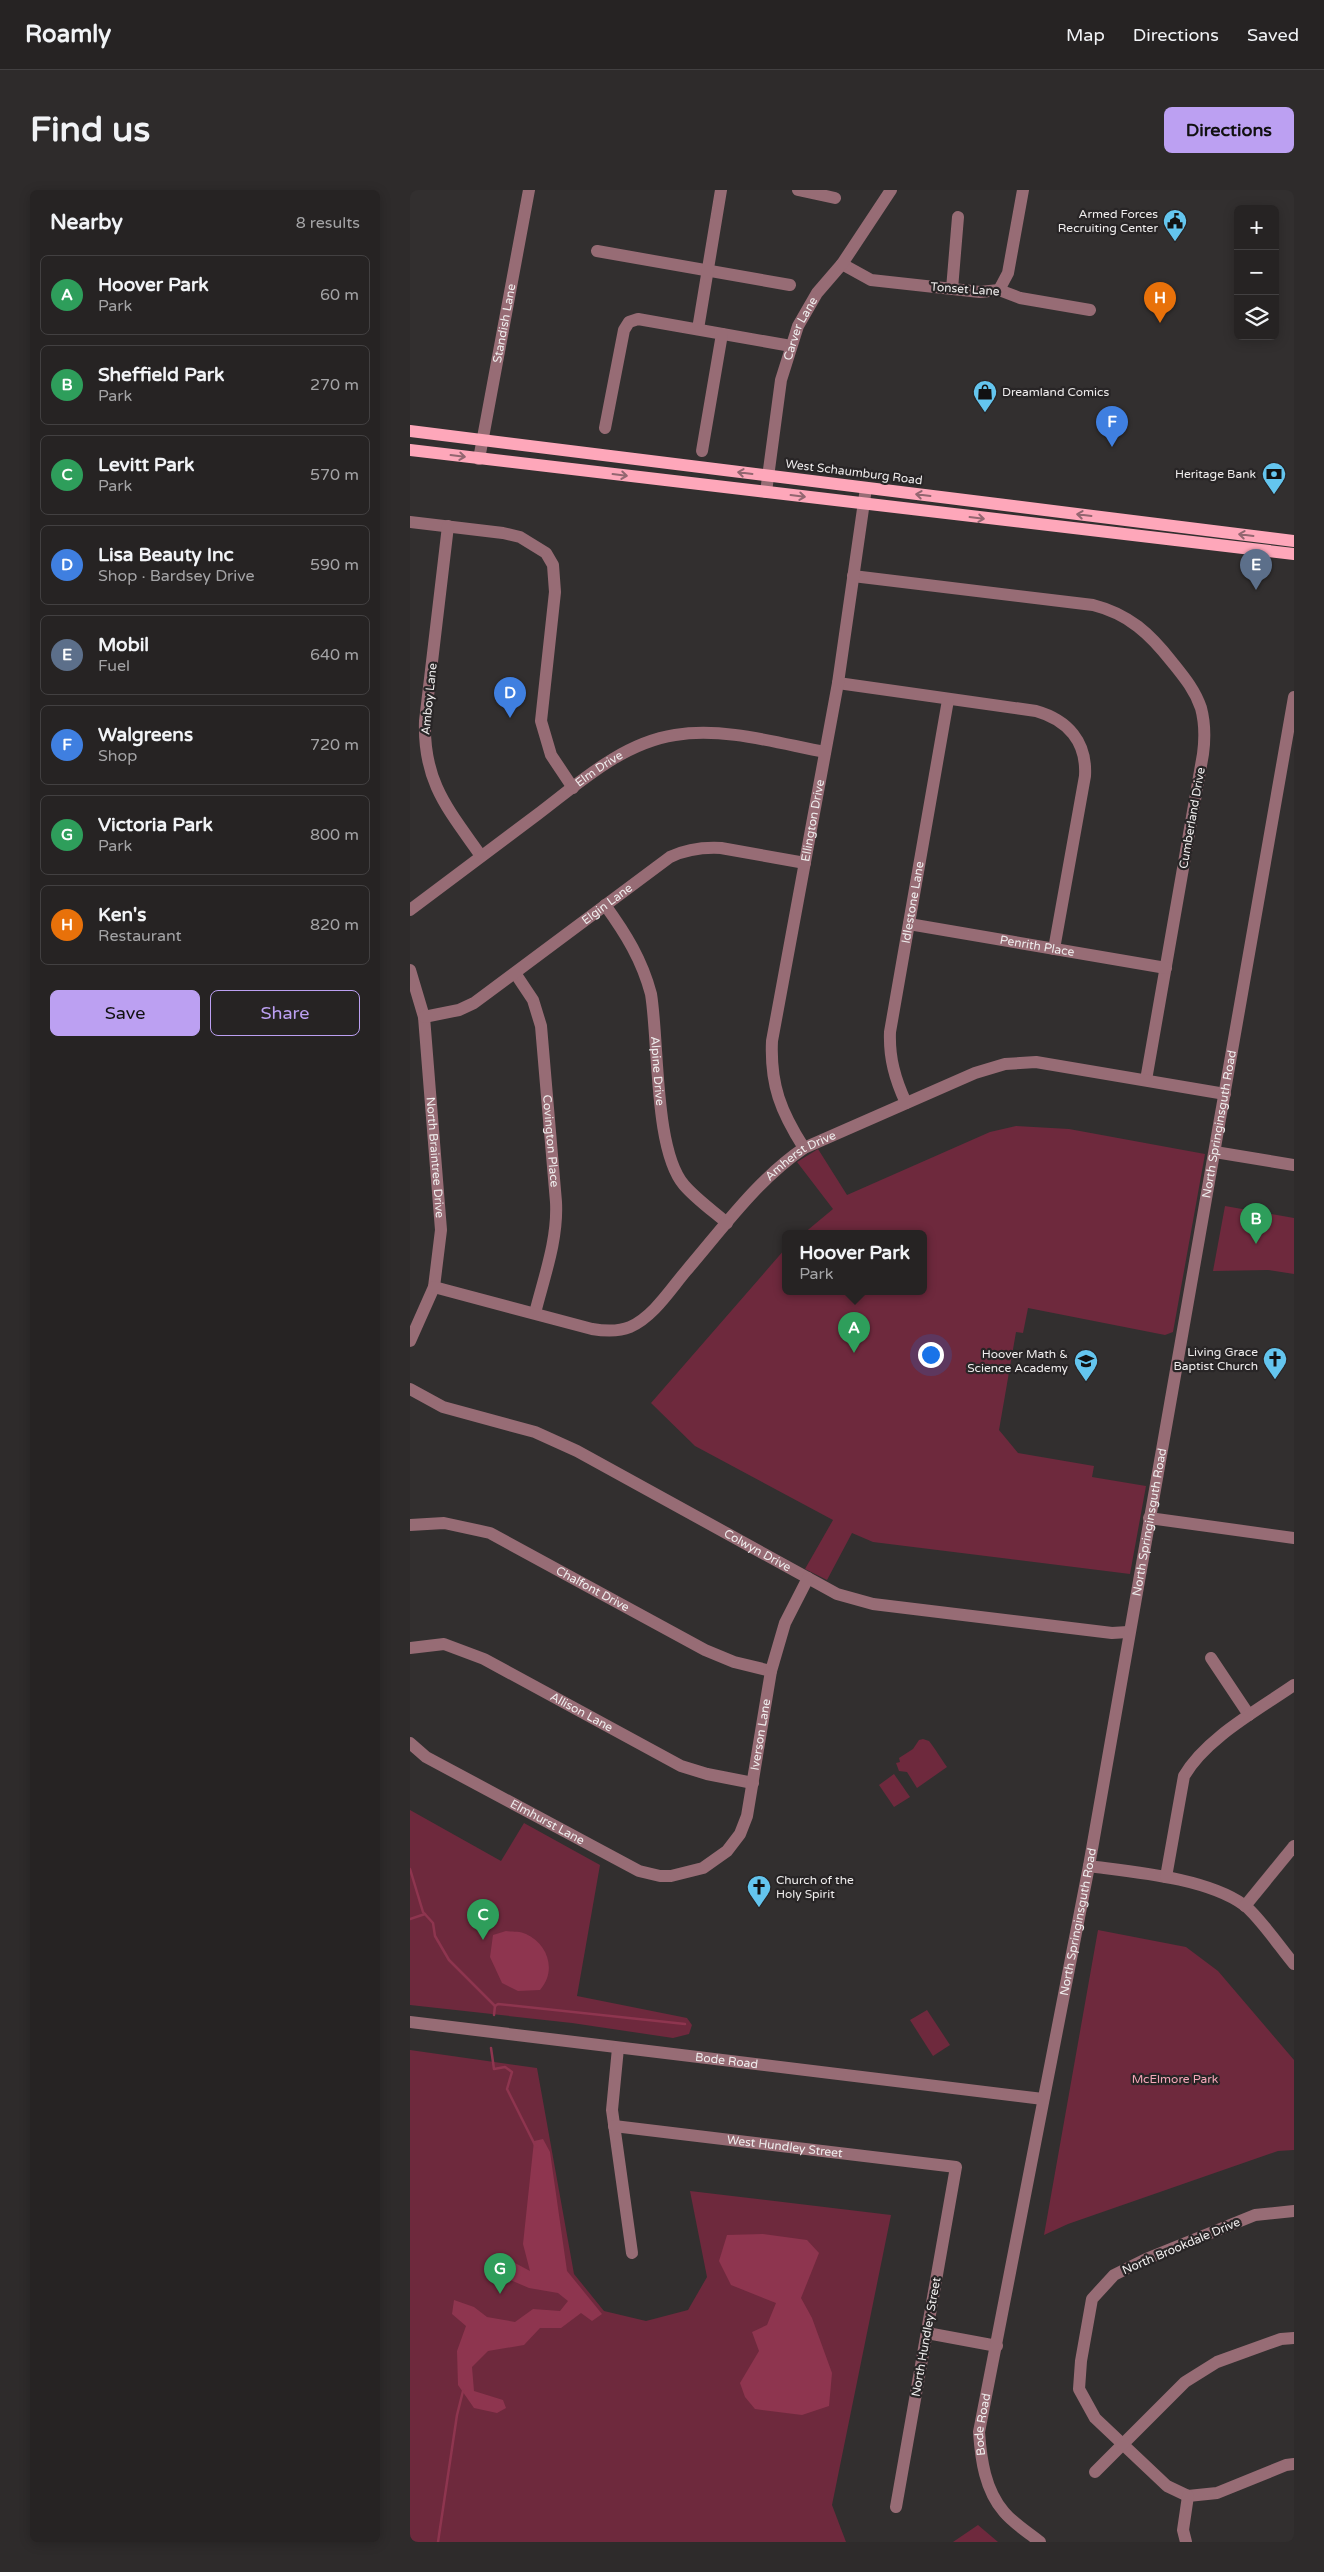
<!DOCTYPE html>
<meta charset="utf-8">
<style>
:root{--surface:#262323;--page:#2e2b2b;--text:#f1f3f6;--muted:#a4a4a6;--line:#424041;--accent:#bca0f2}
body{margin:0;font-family:"Varela Round",sans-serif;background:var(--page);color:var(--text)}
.controls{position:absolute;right:15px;top:15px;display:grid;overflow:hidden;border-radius:8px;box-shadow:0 2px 12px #0003}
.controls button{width:45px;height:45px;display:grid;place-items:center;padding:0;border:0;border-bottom:1px solid var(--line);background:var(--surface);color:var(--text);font:25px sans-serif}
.you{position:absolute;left:520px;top:1164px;width:18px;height:18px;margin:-12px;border:4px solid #fff;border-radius:50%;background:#1a73e8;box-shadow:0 0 0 8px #1a73e833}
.badge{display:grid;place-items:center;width:32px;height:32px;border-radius:50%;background:var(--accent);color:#fff;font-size:16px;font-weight:700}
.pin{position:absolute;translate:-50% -41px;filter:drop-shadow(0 1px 2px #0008)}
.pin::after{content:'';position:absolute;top:26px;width:18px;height:15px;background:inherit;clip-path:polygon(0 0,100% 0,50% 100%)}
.popup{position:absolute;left:372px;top:1040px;width:145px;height:65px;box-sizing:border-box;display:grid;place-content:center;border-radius:8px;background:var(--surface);filter:drop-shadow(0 1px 4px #0005);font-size:16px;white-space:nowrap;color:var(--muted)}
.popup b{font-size:19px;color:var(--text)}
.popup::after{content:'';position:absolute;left:50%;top:100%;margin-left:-10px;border:10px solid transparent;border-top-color:var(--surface)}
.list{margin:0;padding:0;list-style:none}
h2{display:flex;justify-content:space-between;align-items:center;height:65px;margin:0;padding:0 20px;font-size:21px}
h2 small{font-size:16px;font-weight:400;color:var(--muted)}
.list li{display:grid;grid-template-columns:32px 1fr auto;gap:15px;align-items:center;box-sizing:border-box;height:80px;margin:0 10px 10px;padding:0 10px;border:1px solid var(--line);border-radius:8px}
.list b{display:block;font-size:19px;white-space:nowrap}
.list p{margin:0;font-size:16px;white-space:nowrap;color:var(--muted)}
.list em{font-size:16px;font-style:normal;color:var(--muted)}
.actions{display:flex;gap:10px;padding:15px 20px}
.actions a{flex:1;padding:11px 0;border:1px solid var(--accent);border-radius:8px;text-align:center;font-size:18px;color:var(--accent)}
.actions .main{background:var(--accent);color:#111}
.icon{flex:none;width:28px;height:28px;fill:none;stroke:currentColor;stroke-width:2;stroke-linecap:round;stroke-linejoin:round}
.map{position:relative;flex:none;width:884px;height:2352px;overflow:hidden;border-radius:8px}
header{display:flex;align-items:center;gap:30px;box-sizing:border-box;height:70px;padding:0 25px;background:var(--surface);border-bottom:1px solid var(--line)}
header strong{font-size:24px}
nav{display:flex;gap:28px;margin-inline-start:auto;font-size:18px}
.intro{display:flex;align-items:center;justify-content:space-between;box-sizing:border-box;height:120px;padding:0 30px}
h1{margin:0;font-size:35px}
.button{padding:12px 22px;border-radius:8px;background:var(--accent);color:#111;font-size:18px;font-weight:700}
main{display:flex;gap:30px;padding:0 30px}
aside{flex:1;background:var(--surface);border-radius:8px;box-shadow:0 2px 12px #0003}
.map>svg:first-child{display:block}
</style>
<header>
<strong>Roamly</strong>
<nav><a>Map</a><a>Directions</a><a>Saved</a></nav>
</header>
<div class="intro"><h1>Find us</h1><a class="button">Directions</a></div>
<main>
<aside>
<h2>Nearby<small>8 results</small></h2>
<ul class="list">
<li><span class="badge" style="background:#2e9e5b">A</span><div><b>Hoover Park</b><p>Park</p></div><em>60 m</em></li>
<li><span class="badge" style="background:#2e9e5b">B</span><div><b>Sheffield Park</b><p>Park</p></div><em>270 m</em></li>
<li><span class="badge" style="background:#2e9e5b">C</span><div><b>Levitt Park</b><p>Park</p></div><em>570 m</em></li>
<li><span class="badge" style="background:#3f7fe0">D</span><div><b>Lisa Beauty Inc</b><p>Shop · Bardsey Drive</p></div><em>590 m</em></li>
<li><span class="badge" style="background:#5c6f8a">E</span><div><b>Mobil</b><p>Fuel</p></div><em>640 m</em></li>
<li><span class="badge" style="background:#3f7fe0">F</span><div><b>Walgreens</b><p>Shop</p></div><em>720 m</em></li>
<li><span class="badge" style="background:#2e9e5b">G</span><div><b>Victoria Park</b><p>Park</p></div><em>800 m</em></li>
<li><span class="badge" style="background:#e8710a">H</span><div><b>Ken's</b><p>Restaurant</p></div><em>820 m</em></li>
</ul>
<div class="actions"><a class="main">Save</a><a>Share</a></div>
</aside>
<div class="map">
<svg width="884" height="2352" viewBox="0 0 884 2352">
<rect width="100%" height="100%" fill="#322f2f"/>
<g fill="#6e293d">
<path d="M606 936 659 939 795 964 763 1142 755 1145 618 1118 613 1143 606 1142 589 1240 608 1263 684 1276 682 1287 736 1296 720 1384 463 1352 442 1343 417 1390 395 1379 423 1330 285 1256 241 1213 375 1059V1102H513V1044H393L423 1019 387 972 408 959 437 1005 580 942Z"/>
<path d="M815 1016 884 1028V1084L858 1080 803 1081Z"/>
<path d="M513 1549 519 1551C526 1560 530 1567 537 1577L507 1598 497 1582 489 1581 486 1573 490 1572 489 1568 503 1559 509 1550Z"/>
<path d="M484 1584 500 1607 484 1617 469 1595Z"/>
<path d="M0 1620 91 1671 114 1633 190 1675 167 1806 277 1828 282 1835 279 1844 263 1848 162 1833 0 1815Z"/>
<path d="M688 1740 776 1757 808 1781 884 1870V1960L868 1961 658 2034 634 2045Z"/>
<path d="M517 1820 540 1855 523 1866 500 1830Z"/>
<path d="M0 1860 127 1878 164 2084 194 2121 236 2131 278 2120 297 2087 280 2001 481 2025 422 2315 436 2352H0Z"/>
<path d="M568 2335 588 2352H543Z"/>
</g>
<g fill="#8e354f">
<path d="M96 1741C102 1742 110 1741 116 1744 138 1754 147 1781 130 1800L108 1801 92 1793 80 1767 83 1745Z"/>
<path d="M133 1949 140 1962 157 2081 192 2124 182 2131 171 2123 151 2138H130L114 2155 78 2161 62 2177 64 2201 93 2210 96 2218 87 2223 64 2218 48 2195 47 2161 56 2136 42 2124 44 2110 64 2117 77 2127 105 2132 123 2119 150 2121 158 2111 148 2103 119 2098 98 2089 105 2073 120 2081 113 2054 124 1951Z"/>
<path d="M353 2044 397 2050 409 2063 391 2108 402 2128 422 2183 419 2216 392 2225 345 2219 335 2207 330 2193 349 2161 342 2142 357 2135 366 2113 321 2095 309 2071 317 2045Z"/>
</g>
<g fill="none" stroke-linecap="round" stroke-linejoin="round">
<g stroke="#8e354f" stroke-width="2.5">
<path d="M0 1679 13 1722 23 1733 25 1746 39 1770 85 1816"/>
<path d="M0 1729 15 1724"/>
<path d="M84 1825 85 1816 88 1814 275 1834"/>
<path d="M81 1858 84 1879 95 1877 102 1882 97 1899 126 1957"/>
<path d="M28 2352 47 2225 53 2201"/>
</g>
<g stroke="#976c75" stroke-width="12">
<path d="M388 0 425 8"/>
<path d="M187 61 380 95"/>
<path d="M432 74 461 90 570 102 589 100 610 108 680 120"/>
<path d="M542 99 548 27"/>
<path d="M589 100 598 83 613 0"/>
<path d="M288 139 311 0"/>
<path d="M195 238 214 140 219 132 228 129 381 156"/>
<path d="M292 261 312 144"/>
<path id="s1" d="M69 269 119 0"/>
<path id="s2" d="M356 302 371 190 388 136 407 103 432 74 481 0"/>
<path d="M0 332 93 343 110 347 136 363 143 375 145 402 131 531 141 565 163 598"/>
<path d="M38 336 15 531C13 592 38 619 71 666"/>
<path d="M443 386 683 415C719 424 740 444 762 472 774 487 785 500 791 518 795 533 795 549 793 564L736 890"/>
<path d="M428 493 626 521C658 530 677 552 675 586L644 759"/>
<path id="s3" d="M195 715C216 744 232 770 241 804 249 853 244 960 274 995 286 1009 303 1021 317 1033"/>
<path id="s4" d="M0 720C42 688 85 656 128 624 169 593 212 553 265 545 314 537 367 553 415 562"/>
<path id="s5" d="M499 734 756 778"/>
<path id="s6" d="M0 780 14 827 31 1040 24 1097 0 1151"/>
<path id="s7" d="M105 783 123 810 131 836 146 1012C148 1050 134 1087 125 1123"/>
<path id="s8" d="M14 827 49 820 64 813 260 667C277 659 292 657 311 658L395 673"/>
<path id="s9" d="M496 913C485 889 479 868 480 842L538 510"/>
<path id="s10" d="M394 958C371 922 360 895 362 851L428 493 456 298"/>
<path d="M805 962 884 975"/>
<path id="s11" d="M24 1097 182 1139C194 1141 208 1142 220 1137 243 1127 260 1100 276 1081 313 1038 347 990 394 958L565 883 595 874 626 872 815 904"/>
<path id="s12" d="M0 1199 33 1217 125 1242 167 1261 427 1404 463 1414 702 1443 718 1442"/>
<path d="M739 1328 884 1348"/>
<path id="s13" d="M0 1335 34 1333 80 1343 295 1460 324 1472 361 1481"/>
<path id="s14" d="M0 1458 34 1454 74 1469 271 1576 297 1584 343 1593"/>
<path d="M801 1468 839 1525"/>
<path id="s15" d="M0 1553 16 1567 229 1681 250 1686H261L293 1678 317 1661 330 1644 337 1626 361 1481 375 1433 398 1388"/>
<path d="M679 1676C724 1682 797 1688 834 1715 848 1725 872 1760 884 1774"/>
<path d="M756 1687 774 1586C796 1548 848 1520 884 1495"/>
<path d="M835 1716 884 1656"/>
<path id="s16" d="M0 1832 633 1909"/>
<path d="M208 1858 202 1920 222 2063"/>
<path id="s17" d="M204 1936 546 1977 486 2317"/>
<path d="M884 2021 845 2025 736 2069 704 2085 682 2109 671 2171 669 2199 685 2228 757 2296 778 2306 807 2303 876 2275 884 2274"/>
<path d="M517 2143 587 2156"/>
<path d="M685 2282 775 2192 807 2172 871 2149 884 2148"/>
<path id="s18" d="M630 2352C619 2343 604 2334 594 2322 575 2300 571 2270 569 2242L679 1676 884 507"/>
<path d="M776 2352 773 2340 778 2306"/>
</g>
<g stroke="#fea7ba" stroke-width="12">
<path d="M0 241 884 351"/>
<path d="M0 260 884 364"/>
</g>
</g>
<defs><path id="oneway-shaft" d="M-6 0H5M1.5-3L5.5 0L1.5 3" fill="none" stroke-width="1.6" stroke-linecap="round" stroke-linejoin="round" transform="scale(1.25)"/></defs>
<g stroke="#936670">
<use href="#oneway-shaft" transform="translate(48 266) rotate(7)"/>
<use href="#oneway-shaft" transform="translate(335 283) rotate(-173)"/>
<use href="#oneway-shaft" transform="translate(210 285) rotate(7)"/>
<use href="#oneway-shaft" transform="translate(513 305) rotate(-173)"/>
<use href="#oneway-shaft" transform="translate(388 306) rotate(7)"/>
<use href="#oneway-shaft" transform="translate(674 325) rotate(-173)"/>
<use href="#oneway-shaft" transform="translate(567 328) rotate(7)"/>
<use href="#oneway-shaft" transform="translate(836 345) rotate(-173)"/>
</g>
<defs>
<g id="civic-pin" transform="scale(1.25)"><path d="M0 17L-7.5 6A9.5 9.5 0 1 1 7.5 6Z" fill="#64c5ee" stroke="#282526"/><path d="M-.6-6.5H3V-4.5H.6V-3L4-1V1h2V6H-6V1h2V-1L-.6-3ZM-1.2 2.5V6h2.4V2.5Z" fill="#111"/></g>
<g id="shop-pin" transform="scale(1.25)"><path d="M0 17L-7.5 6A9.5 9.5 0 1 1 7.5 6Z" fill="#64c5ee" stroke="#282526"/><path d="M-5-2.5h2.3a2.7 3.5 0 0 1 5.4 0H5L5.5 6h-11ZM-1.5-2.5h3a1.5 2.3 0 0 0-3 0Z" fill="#111"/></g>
<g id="bank-pin" transform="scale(1.25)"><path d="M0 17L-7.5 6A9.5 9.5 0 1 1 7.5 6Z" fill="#64c5ee" stroke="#282526"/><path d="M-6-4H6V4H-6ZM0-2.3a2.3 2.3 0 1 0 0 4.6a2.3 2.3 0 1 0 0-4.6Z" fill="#111"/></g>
<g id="church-pin" transform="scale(1.25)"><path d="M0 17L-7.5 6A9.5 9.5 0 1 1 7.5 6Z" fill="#64c5ee" stroke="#282526"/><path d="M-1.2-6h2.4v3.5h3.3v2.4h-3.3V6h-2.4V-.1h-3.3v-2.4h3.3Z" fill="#111"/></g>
<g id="school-pin" transform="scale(1.25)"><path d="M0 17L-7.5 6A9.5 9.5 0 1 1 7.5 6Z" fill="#64c5ee" stroke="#282526"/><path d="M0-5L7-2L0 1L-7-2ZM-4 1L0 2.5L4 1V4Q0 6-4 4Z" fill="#111"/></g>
</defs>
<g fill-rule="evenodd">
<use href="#civic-pin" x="765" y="31"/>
<use href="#shop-pin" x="575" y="202"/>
<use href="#bank-pin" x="864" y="284"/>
<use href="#church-pin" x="865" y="1169"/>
<use href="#school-pin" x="676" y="1171"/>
<use href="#church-pin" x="349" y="1697"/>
</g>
<g text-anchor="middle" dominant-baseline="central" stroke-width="4.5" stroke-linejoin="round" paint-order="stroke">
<g font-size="12" fill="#efeded" stroke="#282526" text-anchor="end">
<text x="748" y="24">Armed Forces<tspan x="748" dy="14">Recruiting Center</tspan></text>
<text x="592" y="202" text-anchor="start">Dreamland Comics</text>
<text x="846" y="284">Heritage Bank</text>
<text x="848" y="1162">Living Grace<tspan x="848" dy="14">Baptist Church</tspan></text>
<text x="658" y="1164">Hoover Math &amp;<tspan x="658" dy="14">Science Academy</tspan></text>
<text x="366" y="1690" text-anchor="start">Church of the<tspan x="366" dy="14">Holy Spirit</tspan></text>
</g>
<g font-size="12" fill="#efeded" stroke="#282526">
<text transform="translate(555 99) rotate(4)">Tonset Lane</text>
<text stroke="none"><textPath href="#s1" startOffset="138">Standish Lane</textPath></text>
<text stroke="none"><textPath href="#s2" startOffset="168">Carver Lane</textPath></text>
<text transform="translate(444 282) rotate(7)">West Schaumburg Road</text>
<text transform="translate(19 509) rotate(-84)">Amboy Lane</text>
<text stroke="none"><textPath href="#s4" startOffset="236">Elm Drive</textPath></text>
<text transform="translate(782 628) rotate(-80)">Cumberland Drive</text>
<text stroke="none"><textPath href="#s10" startOffset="338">Ellington Drive</textPath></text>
<text stroke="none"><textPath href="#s9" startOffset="205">Idlestone Lane</textPath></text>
<text stroke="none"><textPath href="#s8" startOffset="218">Elgin Lane</textPath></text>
<text stroke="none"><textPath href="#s5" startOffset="130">Penrith Place</textPath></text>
<text stroke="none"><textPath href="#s3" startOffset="178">Alpine Drive</textPath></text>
<text stroke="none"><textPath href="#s18" startOffset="1462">North Springinsguth Road</textPath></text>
<text stroke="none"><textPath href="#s7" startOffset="175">Covington Place</textPath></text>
<text stroke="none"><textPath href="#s6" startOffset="190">North Braintree Drive</textPath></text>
<text stroke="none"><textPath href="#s11" startOffset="446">Amherst Drive</textPath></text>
<text stroke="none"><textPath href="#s18" startOffset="1058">North Springinsguth Road</textPath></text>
<text stroke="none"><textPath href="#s12" startOffset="385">Colwyn Drive</textPath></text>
<text stroke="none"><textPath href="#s13" startOffset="198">Chalfont Drive</textPath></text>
<text stroke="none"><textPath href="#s14" startOffset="188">Allison Lane</textPath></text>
<text stroke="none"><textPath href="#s15" startOffset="481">Iverson Lane</textPath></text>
<text stroke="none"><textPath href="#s15" startOffset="159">Elmhurst Lane</textPath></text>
<text stroke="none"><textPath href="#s18" startOffset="652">North Springinsguth Road</textPath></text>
<text stroke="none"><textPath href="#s16" startOffset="319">Bode Road</textPath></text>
<text stroke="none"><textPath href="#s17" startOffset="172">West Hundley Street</textPath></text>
<text transform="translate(771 2056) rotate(-23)">North Brookdale Drive</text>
<text transform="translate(516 2147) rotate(-80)">North Hundley Street</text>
<text stroke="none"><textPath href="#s18" startOffset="140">Bode Road</textPath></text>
</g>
<g font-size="12" fill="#f5a8b9" stroke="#282526">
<text x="765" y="1889">McElmore Park</text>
</g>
</g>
</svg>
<div class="controls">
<button>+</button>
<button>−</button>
<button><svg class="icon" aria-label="layers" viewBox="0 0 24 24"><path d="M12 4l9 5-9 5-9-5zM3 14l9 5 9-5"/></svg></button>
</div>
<div class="you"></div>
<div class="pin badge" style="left:444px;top:1163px;background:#2e9e5b">A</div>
<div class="popup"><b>Hoover Park</b>Park</div>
<div class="pin badge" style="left:846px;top:1054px;background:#2e9e5b">B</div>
<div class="pin badge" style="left:73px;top:1750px;background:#2e9e5b">C</div>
<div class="pin badge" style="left:100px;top:528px;background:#3f7fe0">D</div>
<div class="pin badge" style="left:846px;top:400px;background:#5c6f8a">E</div>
<div class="pin badge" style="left:702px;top:257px;background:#3f7fe0">F</div>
<div class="pin badge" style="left:90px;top:2104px;background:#2e9e5b">G</div>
<div class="pin badge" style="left:750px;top:133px;background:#e8710a">H</div>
</div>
</main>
